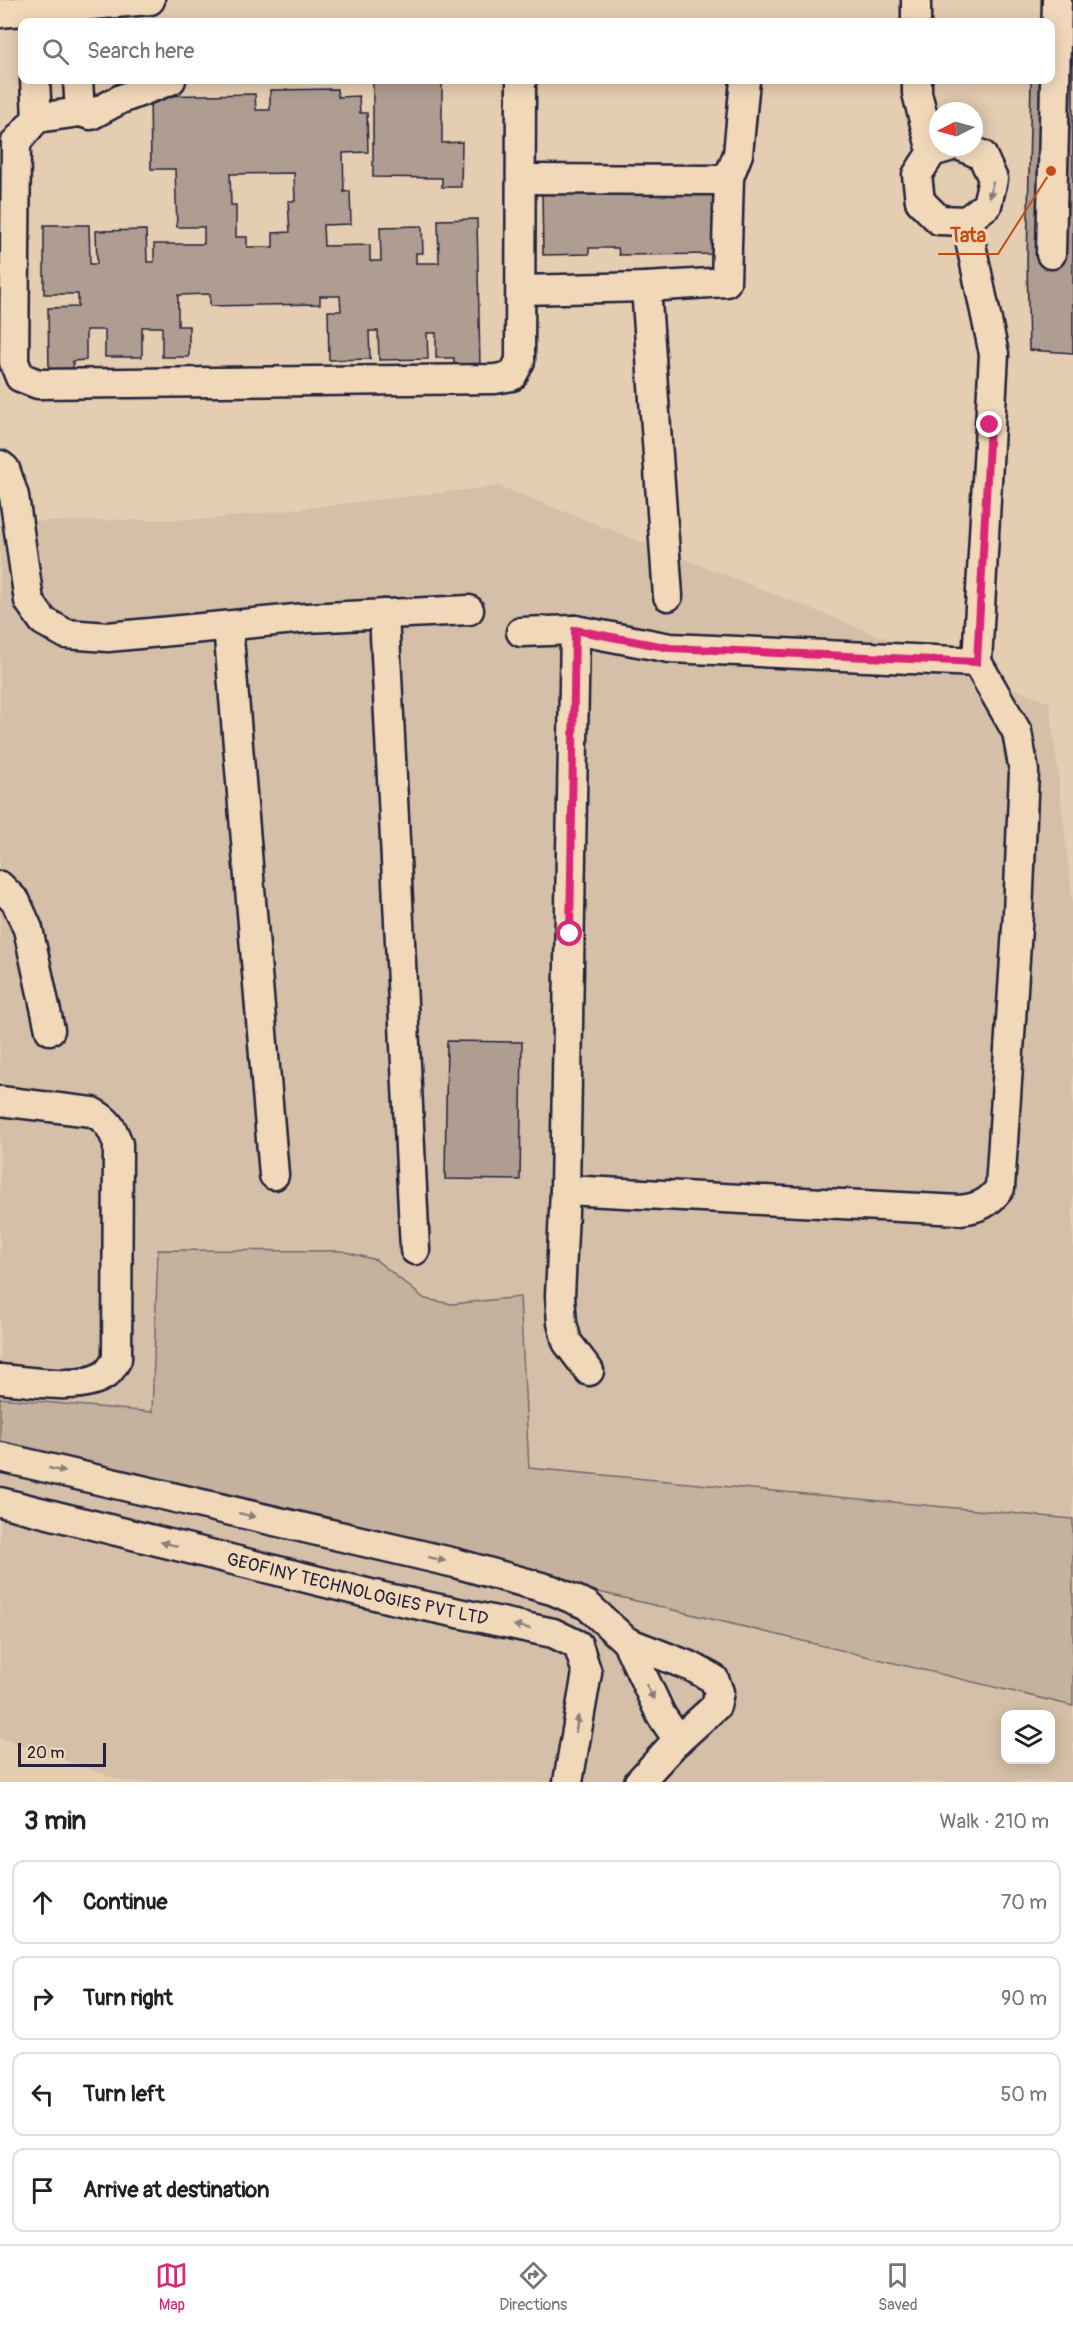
<!DOCTYPE html>
<meta charset="utf-8">
<style>
:root{--surface:#fff;--page:#f2f2f2;--text:#222;--muted:#767676;--line:#e0e0e0;--accent:#db2777}
body{margin:0;font-family:Pangolin,sans-serif;background:var(--page);color:var(--text)}
.controls{position:absolute;right:18px;bottom:18px;display:grid;overflow:hidden;border-radius:12px;box-shadow:0 3px 15px #0003}
.controls button{width:54px;height:54px;display:grid;place-items:center;padding:0;border:0;border-bottom:2px solid var(--line);background:var(--surface);color:var(--text);font:30px sans-serif}
.compass{position:absolute;left:929px;top:102px;width:54px;height:54px;border-radius:50%;background:var(--surface);box-shadow:0 3px 15px #0003;rotate:264deg}
.scale{position:absolute;left:18px;bottom:15px;width:88px;box-sizing:border-box;padding-left:6px;border:3px solid #22223b;border-top:0;font-size:16px;line-height:21px;white-space:nowrap;color:#22223b;-webkit-text-stroke:4px #f1d8b9;paint-order:stroke}
.stop{position:absolute;width:18px;height:18px;margin:-14px;border:4px solid #db2777;border-radius:50%;background:#fff}
.stop.end{background:#db2777;border-color:#fff;box-shadow:0 2px 6px #0008}
.list{margin:0;padding:0;list-style:none}
h2{display:flex;justify-content:space-between;align-items:center;height:78px;margin:0;padding:0 24px;font-size:26px}
h2 small{font-size:20px;font-weight:400;color:var(--muted)}
.list li{display:grid;grid-template-columns:39px 1fr auto;gap:18px;align-items:center;box-sizing:border-box;height:84px;margin:0 12px 12px;padding:0 12px;border:2px solid var(--line);border-radius:12px}
.list b{display:block;font-size:22px;white-space:nowrap}
.list em{font-size:20px;font-style:normal;color:var(--muted)}
.icon{flex:none;width:33px;height:33px;fill:none;stroke:currentColor;stroke-width:2;stroke-linecap:round;stroke-linejoin:round}
.map{position:relative;flex:none;width:1073px;height:1782px;overflow:hidden}
.search{position:absolute;background:var(--surface);box-shadow:0 3px 15px #0003;left:18px;right:18px;top:18px;height:66px;display:flex;align-items:center;gap:15px;box-sizing:border-box;padding:0 21px;border-radius:12px;color:var(--muted);font-size:22px}
.sheet{height:462px;background:var(--surface)}
nav{display:flex;justify-content:space-around;align-items:center;box-sizing:border-box;height:84px;border-top:2px solid var(--line);background:var(--surface);font-size:16px;color:var(--muted)}
nav a{display:grid;justify-items:center;gap:3px}
nav .on{color:var(--accent)}
.map>svg:first-child{display:block}
</style>
<div class="map">
<svg width="1073" height="1782" viewBox="0 0 1073 1782">
<rect width="100%" height="100%" fill="#e5cdb2"/>
<filter id="ink" filterUnits="userSpaceOnUse"><feTurbulence type="fractalNoise" baseFrequency=".0167" numOctaves="2"/><feDisplacementMap in="SourceGraphic" scale="12" xChannelSelector="R" yChannelSelector="G"/><feConvolveMatrix kernelMatrix="1 2 1 2 8 2 1 2 1" color-interpolation-filters="sRGB"/></filter>
<g filter="url(#ink)">
<path fill="#d5bfa8" fill-rule="evenodd" d="M499 486 1050 703 1073 905V1782H126L0 1738V522L210 519ZM1006 1714H1050V1760H1006Z"/>
<path fill="#c4b19e" stroke="#736a6c" stroke-width="1.5" d="M158 1250 342 1251 376 1260 425 1299 452 1304 520 1297 529 1468 1073 1519V1706L0 1448V1398L152 1412Z"/>
<g fill="#af9d91" stroke="#22223b" stroke-width="1.5" fill-rule="evenodd">
<path d="M1073 33V353L1029 350 1027 262 1031 80H1050V34Z"/>
<path d="M373 80H442V143L462 142 461 187H442V178L373 177Z"/>
<path d="M337 89 338 97 359 96 360 113H367L368 152 343 153 344 192 350 191 351 224 323 225 324 246 370 245V261H381L380 227 422 226 423 253H416V263H439L438 220 477 219 480 368 454 369V358H436V333H427L428 359 379 360 378 331H369L370 359 329 360 328 311H341L340 296H320V304L210 306V294L178 295V326H189V357H162V327H142V357H105V330H86V360L73 361V370H49L48 308 78 307V294H44V225H89L90 264H97L96 231 146 230 147 262H154V244H204V227H177L175 169H151L150 96 255 94 256 110H270V90ZM294 173 295 201H288L290 232 273 233V247H247V237H236V205H231L230 174Z"/>
<path d="M719 191 720 254 619 255 618 248H589V254L543 255 542 194Z"/>
<path d="M447 1041 522 1042 520 1180 445 1179Z"/>
</g>
<g fill="none" stroke-linecap="round" stroke-linejoin="round">
<g stroke="#22223b" stroke-width="33">
<g id="minor">
<path d="M916 0V22"/>
<path d="M0 13 150 0"/>
<path d="M35 80 37 118"/>
<path d="M78 80 80 112"/>
<path d="M171 80 121 99 91 115 80 112 37 118 16 142 14 362 20 377 38 384 495 379 512 376 520 361 521 80"/>
<path d="M917 80V93L932 152"/>
<path d="M949 147 932 152 917 175 920 201 939 220 966 221 987 205 993 179 982 155 963 147"/>
<path d="M522 179 715 180 729 177 738 154 745 80"/>
<path d="M1051 254 1057 0"/>
<path d="M521 290 646 287"/>
<path d="M0 465 5 469 14 496 29 601 43 621 66 634 108 637 306 618 469 610"/>
<path d="M668 596 646 287 726 282 729 177"/>
<path d="M384 614 415 1250"/>
<path d="M228 626 274 1175"/>
<path d="M575 630 565 1190 560 1296 562 1323 567 1342 589 1371"/>
<path d="M521 632 575 630 670 648 977 662"/>
<path d="M0 886 16 902 28 929 50 1030"/>
<path d="M0 1101 92 1112C108 1120 112 1128 118 1144L117 1359C114 1364 111 1370 106 1374 81 1392 29 1381 0 1379"/>
<path d="M565 1190 960 1210C979 1208 989 1203 1000 1188L1018 913 1024 771 1017 732 977 662 994 354 966 221"/>
<path d="M0 1457 455 1563 552 1590 587 1605 627 1642 692 1667 714 1679 719 1692 716 1706 673 1745 639 1782"/>
<path id="s1" d="M0 1502 387 1598 553 1633 578 1645 587 1673 568 1782"/>
<path d="M627 1642 661 1715 678 1740"/>
</g>
</g>
<use href="#minor" stroke="#f1d8b9" stroke-width="28"/>
</g>
<defs><path id="oneway-solid" d="M-6-.8H1V-3.2L6.5 0L1 3.2V.8H-6Z" transform="scale(1.5)"/></defs>
<g fill="#8a7d7a">
<use href="#oneway-solid" transform="translate(991 190) rotate(103)"/>
<use href="#oneway-solid" transform="translate(57 1470) rotate(13)"/>
<use href="#oneway-solid" transform="translate(247 1515) rotate(13)"/>
<use href="#oneway-solid" transform="translate(169 1544) rotate(-166)"/>
<use href="#oneway-solid" transform="translate(437 1559) rotate(13)"/>
<use href="#oneway-solid" transform="translate(522 1627) rotate(-168)"/>
<use href="#oneway-solid" transform="translate(650 1692) rotate(63)"/>
<use href="#oneway-solid" transform="translate(577 1724) rotate(-81)"/>
</g>
</g>
<g fill="none" stroke-linecap="round" stroke-linejoin="round" filter="url(#ink)">
<path stroke="#db2777" stroke-width="8" d="M570 934 575 630 670 648 977 662 990 425"/>
</g>
<g text-anchor="middle" dominant-baseline="central" stroke-width="6" stroke-linejoin="round" paint-order="stroke">
<g font-size="18" fill="#22223b" stroke="#f1d8b9">
<text stroke="none"><textPath href="#s1" startOffset="368">GEOFINY TECHNOLOGIES PVT LTD</textPath></text>
</g>
</g>
<path fill="none" stroke="#c04e15" stroke-width="2" d="M1051 171L998 254H938"/>
<circle fill="#c04e15" stroke="#f1d8b9" stroke-width="2" cx="1051" cy="171" r="6"/>
<g font-size="20" text-anchor="middle" font-weight="bold" fill="#c04e15" stroke="#f1d8b9" stroke-width="6" stroke-linejoin="round" paint-order="stroke">
<text x="968" y="242">Tata</text>
</g>
</svg>
<div class="controls">
<button><svg class="icon" aria-label="layers" viewBox="0 0 24 24"><path d="M12 4l9 5-9 5-9-5zM3 14l9 5 9-5"/></svg></button>
</div>
<svg class="compass" viewBox="-18 -18 36 36"><path d="M0-13l5 13h-10z" fill="#e53935"/><path d="M0 13l5-13h-10z" fill="#767676"/></svg>
<div class="scale">20 m</div>
<div class="stop" style="left:570px;top:934px"></div>
<div class="stop end" style="left:990px;top:425px"></div>
<div class="search"><svg class="icon" aria-label="search" viewBox="0 0 24 24"><circle cx="10" cy="10" r="6"/><path d="M15 15l6 6"/></svg>Search here</div>
</div>
<section class="sheet">
<h2>3 min<small>Walk · 210 m</small></h2>
<ul class="list">
<li><svg class="icon" aria-label="ahead" viewBox="0 0 24 24"><path d="M12 20V5M6 11l6-6 6 6"/></svg><div><b>Continue</b></div><em>70 m</em></li>
<li><svg class="icon" aria-label="right" viewBox="0 0 24 24"><path d="M7 20v-9h11M14 6l5 5-5 5"/></svg><div><b>Turn right</b></div><em>90 m</em></li>
<li><svg class="icon" aria-label="left" viewBox="0 0 24 24"><path d="M17 20v-9H6M10 6l-5 5 5 5"/></svg><div><b>Turn left</b></div><em>50 m</em></li>
<li><svg class="icon" aria-label="arrive" viewBox="0 0 24 24"><path d="M6 21V4h12l-3 4 3 4H6"/></svg><div><b>Arrive at destination</b></div></li>
</ul>
</section>
<nav>
<a class="on"><svg class="icon" aria-label="map" viewBox="0 0 24 24"><path d="M3 6l6-2 6 2 6-2v14l-6 2-6-2-6 2zM9 4v14M15 6v14"/></svg>Map</a>
<a><svg class="icon" aria-label="directions" viewBox="0 0 24 24"><path d="M12 3l9 9-9 9-9-9zM9 14v-3h6M13 9l2 2-2 2"/></svg>Directions</a>
<a><svg class="icon" aria-label="saved" viewBox="0 0 24 24"><path d="M7 4h10v16l-5-4-5 4z"/></svg>Saved</a>
</nav>
